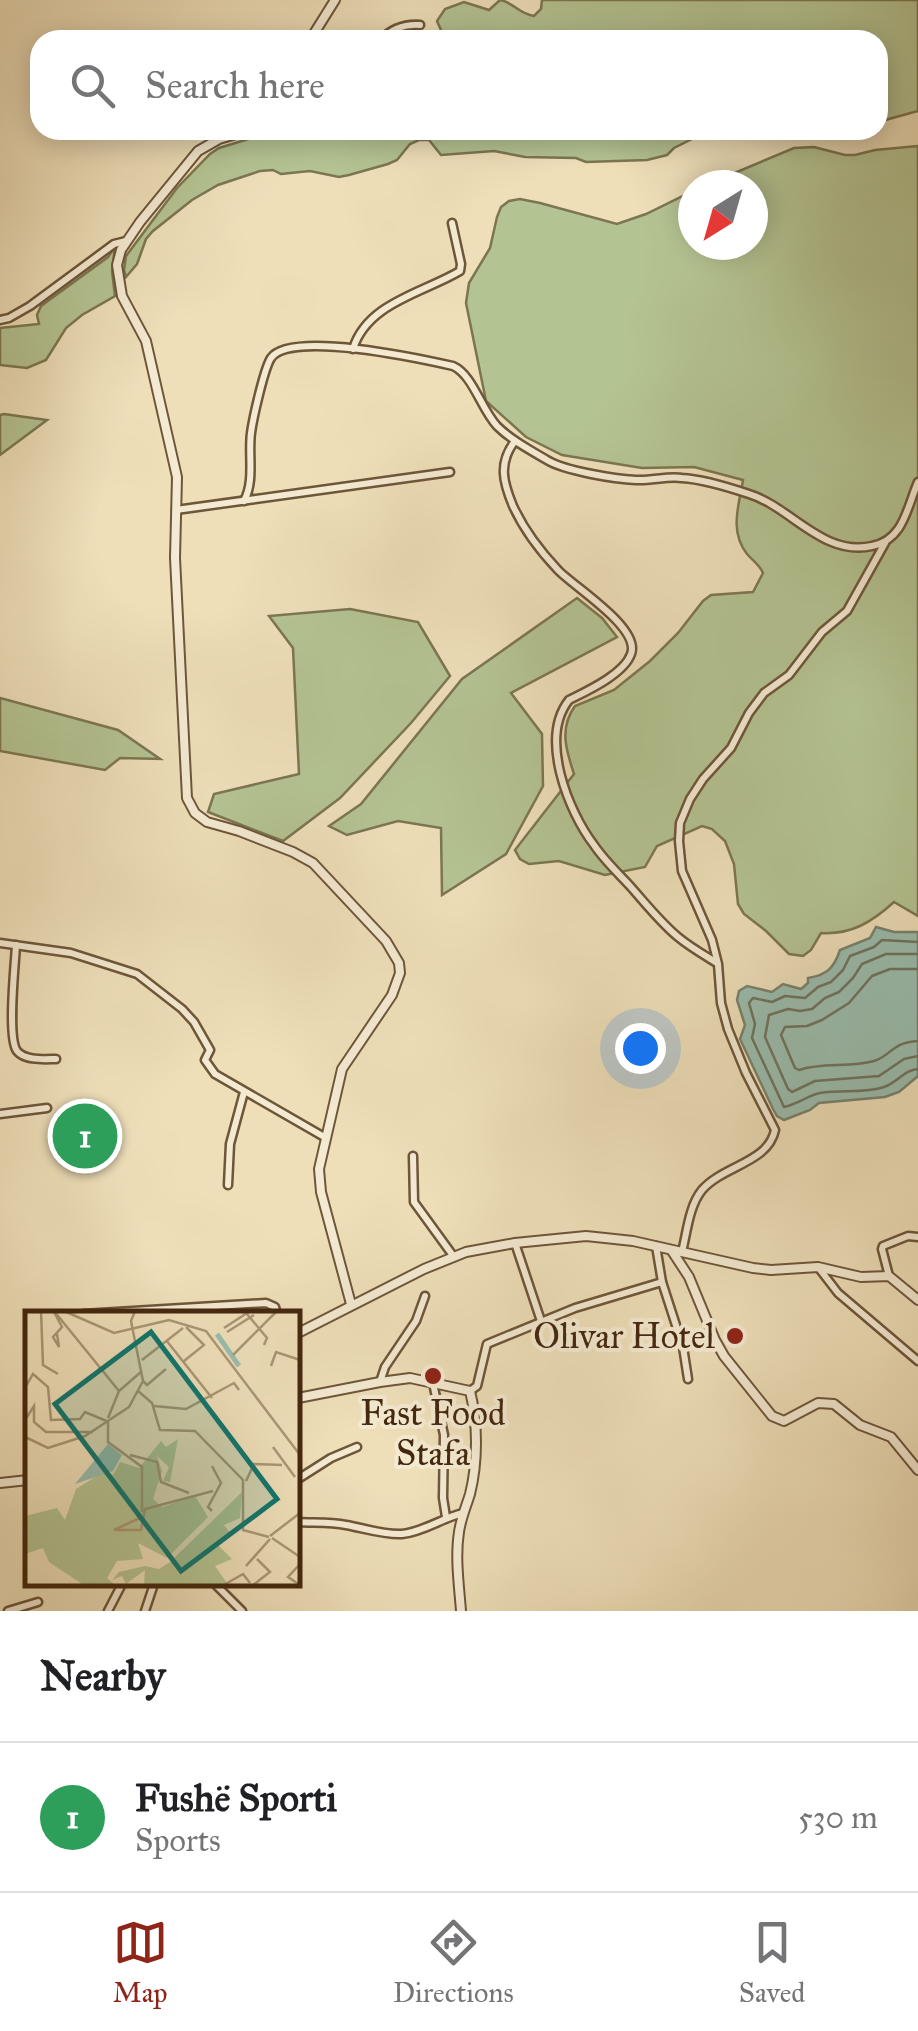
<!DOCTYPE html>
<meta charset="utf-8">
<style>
:root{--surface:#fff;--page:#f6f6f6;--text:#202124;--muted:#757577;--line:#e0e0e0;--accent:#8f2418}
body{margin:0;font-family:"IM FELL Great Primer",serif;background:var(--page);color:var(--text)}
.compass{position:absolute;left:678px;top:170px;width:90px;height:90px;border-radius:50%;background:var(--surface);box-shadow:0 5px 25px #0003;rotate:217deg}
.you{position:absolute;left:640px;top:1048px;width:35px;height:35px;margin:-25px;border:8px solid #fff;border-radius:50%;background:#1a73e8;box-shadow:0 0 0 15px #1a73e833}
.badge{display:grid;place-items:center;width:65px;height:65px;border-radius:50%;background:var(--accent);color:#fff;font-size:32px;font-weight:700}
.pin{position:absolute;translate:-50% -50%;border:5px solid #fff;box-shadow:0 2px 10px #0006}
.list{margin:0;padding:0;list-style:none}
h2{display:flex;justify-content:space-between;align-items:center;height:130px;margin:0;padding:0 40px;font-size:42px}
h2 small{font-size:32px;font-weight:400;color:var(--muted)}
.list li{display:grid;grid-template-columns:65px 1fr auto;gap:30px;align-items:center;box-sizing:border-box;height:150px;padding:0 40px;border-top:2px solid var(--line)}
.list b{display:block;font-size:38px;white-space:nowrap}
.list p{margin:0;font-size:32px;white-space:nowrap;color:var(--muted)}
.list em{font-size:32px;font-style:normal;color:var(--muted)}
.icon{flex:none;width:55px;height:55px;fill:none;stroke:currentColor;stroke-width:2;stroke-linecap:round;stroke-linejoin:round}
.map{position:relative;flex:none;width:918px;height:1611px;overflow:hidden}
.search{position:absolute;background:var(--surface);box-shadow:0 5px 25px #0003;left:30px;right:30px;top:30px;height:110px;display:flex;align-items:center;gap:25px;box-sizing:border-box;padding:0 35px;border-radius:30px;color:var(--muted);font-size:38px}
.sheet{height:280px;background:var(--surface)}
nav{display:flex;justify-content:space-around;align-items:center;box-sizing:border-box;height:140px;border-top:2px solid var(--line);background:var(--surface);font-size:28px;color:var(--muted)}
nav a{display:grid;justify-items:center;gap:5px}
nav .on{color:var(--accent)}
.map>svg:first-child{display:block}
</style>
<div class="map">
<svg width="918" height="1611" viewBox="0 0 918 1611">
<rect width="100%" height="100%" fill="#eedfb9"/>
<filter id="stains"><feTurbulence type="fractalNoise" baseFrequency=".002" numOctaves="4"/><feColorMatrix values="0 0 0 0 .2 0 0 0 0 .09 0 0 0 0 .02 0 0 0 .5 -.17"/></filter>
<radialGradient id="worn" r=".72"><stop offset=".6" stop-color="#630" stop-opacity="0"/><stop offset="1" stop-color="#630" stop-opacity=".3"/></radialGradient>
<g fill="#b4c392" stroke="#7c7650" stroke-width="2.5">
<path d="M500 0C513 2 519 14 534 16L541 9 542 0H918V111L878 122V40L445 39 437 21 445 9 464 2 489 10Z"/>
<path d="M269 130H710L674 148 667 155 647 160 586 162 576 158 525 157 494 151 441 155 429 140H419L410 144 397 160 388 164 349 175 339 177 310 171 281 174 273 170 260 171 218 185 192 200 153 231 146 239 137 264 126 277 124 270 126 256 177 188 210 154 219 148 258 136Z"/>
<path d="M918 146V916L894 902C872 922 851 935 821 933L811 950 803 956 789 954 766 931 744 914 738 904 734 864 725 841 712 829 702 826 657 846 645 867 605 875 559 861 529 864 520 859 515 850 574 774C566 750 559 728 575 706L614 690 650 661 678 633 703 601 711 595 753 592 763 573C759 564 753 561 747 554 729 531 739 505 743 480L694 467 642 468 562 455 526 437 486 401 466 303 469 283 490 248 497 217 501 207 509 201 520 199 540 203 617 224 646 214 693 191V245H753V185H706L794 148 814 147 845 155H855L875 150Z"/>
<path d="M115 247 112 271 115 296 82 315 66 328 46 360 27 368 0 365V328L39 324 37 315 41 306 108 257Z"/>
<path d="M4 414 47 420 0 455V415Z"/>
<path d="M577 598 602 618 617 637 511 693 542 734 543 786 506 854 442 895 441 828 398 821 347 835 329 826 361 804 462 679Z"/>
<path d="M350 609 418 622 450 676 411 723 340 798 283 841 208 812 214 794 299 774 293 648 269 616Z"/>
<path d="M0 698 118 730 160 759 120 758 105 770 0 751Z"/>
</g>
<path fill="#99bdae" stroke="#77816e" stroke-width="2.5" d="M876 927 894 932H918V1076L899 1092 885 1097 819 1103 810 1110 784 1120 777 1116 773 1109 740 1039 745 1025 737 1000 739 991 747 986 772 992 783 984 801 989 808 983V978C827 975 834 968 840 950L870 938Z"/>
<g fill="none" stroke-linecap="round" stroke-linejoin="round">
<g stroke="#6e725e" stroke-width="2.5">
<path d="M918 942 882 940 874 947 850 956 843 970 831 982 818 987 805 998 785 996 772 1002 753 998 749 1003 755 1024 752 1038 784 1107C798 1104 809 1095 820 1093 841 1089 864 1094 884 1087 897 1083 904 1070 918 1069"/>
<path d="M918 954H886L862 964 853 978 839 992 825 998 812 1009 800 1011 788 1009 769 1015 765 1037 788 1089 792 1092 815 1081 879 1076 904 1059 918 1056"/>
<path d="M918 969H890L872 976 849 1003 822 1020 807 1026 785 1027 781 1035 795 1068 799 1070C823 1062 849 1068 874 1061 891 1056 892 1042 918 1041"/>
</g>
<g stroke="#6e5639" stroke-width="11">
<g id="minor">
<path d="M381 40C392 28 404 24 420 25"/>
<path d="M0 320 9 318 30 306 114 244 126 241"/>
<path d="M353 349C367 303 423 293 460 271L461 264 452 223"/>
<path d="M515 441C498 463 503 482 513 506 524 530 540 551 558 570 574 587 641 628 631 654 624 674 587 691 569 700 539 738 568 811 594 845 604 860 618 873 630 886 646 904 660 922 678 937 690 947 704 955 717 963"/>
<path d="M244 501C255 481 248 455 251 433 253 418 264 369 271 358 290 330 422 359 453 366 473 375 481 409 497 426 511 440 530 450 547 460 565 471 615 479 636 480 651 481 667 476 682 478 703 479 728 487 749 494 791 507 823 557 872 546 904 540 907 507 918 482"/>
<path d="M176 510 450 472"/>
<path d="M0 943 71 953 137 974 182 1009 194 1022 210 1050 205 1060 215 1074 326 1138"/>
<path d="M16 945C15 965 7 1037 17 1051 25 1061 45 1059 56 1059"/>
<path d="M0 1114 47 1108"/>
<path d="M413 1156 414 1202 454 1257"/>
<path d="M228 1185 230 1144 244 1092"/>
<path d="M515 1243 541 1321"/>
<path d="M656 1246 662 1282 683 1347 688 1379"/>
<path d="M682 1252C687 1232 689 1206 702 1190 724 1165 768 1163 775 1130L746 1073 728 1029 721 1003 718 964 712 940 682 871 679 841 680 823 690 799 703 779 731 748 749 713 764 693 789 675 822 632 847 611 885 543"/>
<path d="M818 1267 838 1293 918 1361"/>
<path d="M889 1276 882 1249 883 1246 908 1236 918 1237"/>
<path d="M83 1314 266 1303 275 1307 277 1314"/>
<path d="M380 1382 385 1367 416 1321 425 1296"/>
<path d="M433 1383 444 1435 443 1498 446 1517"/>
<path d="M470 1391 477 1386 487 1344 575 1308 662 1282"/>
<path d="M298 1479 331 1458 357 1447"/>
<path d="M298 1522C314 1523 330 1522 346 1525 364 1528 383 1535 402 1534 423 1532 442 1518 463 1513"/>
<path d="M215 1584 242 1611"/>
<path d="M8 1611 38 1602"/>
<path d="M108 1611 122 1584"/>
<path d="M145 1611 154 1584"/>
</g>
</g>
<g stroke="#6e5639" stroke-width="12">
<g id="tertiary">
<path d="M310 40 335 0"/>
<path d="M250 130 219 139 198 151 140 222 121 250 117 265 122 296 146 341 177 477 175 558 187 798 195 813 207 822 239 831 293 852 313 863 386 941 399 963 400 973 392 995 342 1069 319 1169 321 1192 351 1304"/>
<path d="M672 1251 689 1277 715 1340 724 1356 772 1416 784 1421 818 1403 834 1404 860 1425 891 1437 918 1470"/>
<path d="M298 1333 424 1269 466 1252 515 1243 586 1236 605 1238 633 1241 753 1268 771 1270 818 1267 861 1277 889 1276 918 1300"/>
<path d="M298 1398 380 1382 410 1378 470 1391C478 1423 478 1462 470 1494 466 1507 461 1518 459 1532 455 1557 459 1585 461 1611"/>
<path d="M0 1483 28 1480"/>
</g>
</g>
<use href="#minor" stroke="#f4ead2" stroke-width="6"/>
<use href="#tertiary" stroke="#f4ead2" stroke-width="8"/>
</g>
<g fill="#8f2418" stroke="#f4ead2" stroke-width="4">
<circle cx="735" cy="1336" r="10"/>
<circle cx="433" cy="1376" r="10"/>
</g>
<g text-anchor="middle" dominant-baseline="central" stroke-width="8" stroke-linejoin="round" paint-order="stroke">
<g font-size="35" fill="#44280e" stroke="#f4ead2" text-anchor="end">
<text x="715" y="1336">Olivar Hotel</text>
<text x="433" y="1413" text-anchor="middle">Fast Food<tspan x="433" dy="40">Stafa</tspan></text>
</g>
</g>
<g transform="translate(25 1311)">
<rect width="275" height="275" fill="#eedfb9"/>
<path d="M153 128 145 171 138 170 144 156 132 145 137 160 128 188 137 196 170 185 183 206 142 247 113 232 118 248 92 250 82 267 91 275H60L24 251 18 237 0 243V205L32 197 40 209 51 178 78 161 88 164 95 151 114 157 136 130 141 136ZM217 181 215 207 199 214 205 222 193 234 207 248 190 255 204 275H119L120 259 101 273 97 265 87 269 94 261 120 255 134 258 145 251Z" fill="#b4c392"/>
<path d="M83 133 97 144 88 160 50 173Z" fill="#99bdae"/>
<path fill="none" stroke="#99bdae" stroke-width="5" d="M192 23 214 55"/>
<path fill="none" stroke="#aa9675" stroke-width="2.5" d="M16 0 18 54 33 63M29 0 94 80M39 0 89 22 144 9 181 20 275 144M29 1 37 16 28 26 34 36 32 23M222 3 242 27 239 34M199 17 225 0M202 21 229 4M141 29 187 87M208 44 252 0M117 49 158 17M159 50 179 34 161 16M246 55 251 41 275 49M118 70 122 74 141 58M0 77 8 63 23 76 26 109 55 108 60 101 84 111M113 80 127 92 135 119 170 120 218 169V219L244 226M129 95 161 98 209 72 214 79M83 107 94 80 117 60M0 109 9 95V111L21 121H68M83 111V131L117 156V201M0 126 23 137 60 125 104 96 118 70 106 10 110 0M248 136 270 166M105 144 132 151 136 171 164 182M187 155 196 172 183 196 187 200M221 170 229 153 257 154M89 219H116L120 198 188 180M89 219 117 206M245 225 275 202M247 227 275 246M275 253 263 266 275 274M221 255 245 228M197 275 218 263 225 272M227 275 245 261 232 248"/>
<path fill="#0f766e" fill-opacity="0.15" stroke="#0f766e" stroke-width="5" d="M126 21 252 188 156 260 30 93Z"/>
<rect width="275" height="275" fill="none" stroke="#44280e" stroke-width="5"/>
</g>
<rect width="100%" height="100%" filter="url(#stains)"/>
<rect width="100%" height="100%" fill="url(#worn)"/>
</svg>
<svg class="compass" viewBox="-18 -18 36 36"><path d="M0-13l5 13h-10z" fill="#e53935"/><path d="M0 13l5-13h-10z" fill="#757577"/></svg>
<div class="you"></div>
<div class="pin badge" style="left:85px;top:1136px;background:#2e9e5b">1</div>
<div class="search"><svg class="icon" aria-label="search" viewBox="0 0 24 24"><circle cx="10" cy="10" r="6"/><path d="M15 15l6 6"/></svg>Search here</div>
</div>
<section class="sheet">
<h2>Nearby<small></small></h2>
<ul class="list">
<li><span class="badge" style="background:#2e9e5b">1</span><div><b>Fushë Sporti</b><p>Sports</p></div><em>530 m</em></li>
</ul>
</section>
<nav>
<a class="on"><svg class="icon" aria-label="map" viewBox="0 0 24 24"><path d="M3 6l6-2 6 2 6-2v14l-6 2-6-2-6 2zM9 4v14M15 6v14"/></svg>Map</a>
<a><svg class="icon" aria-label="directions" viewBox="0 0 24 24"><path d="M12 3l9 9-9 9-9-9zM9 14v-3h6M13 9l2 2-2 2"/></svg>Directions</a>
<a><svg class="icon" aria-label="saved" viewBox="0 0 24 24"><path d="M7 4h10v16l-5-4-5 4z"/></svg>Saved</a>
</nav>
